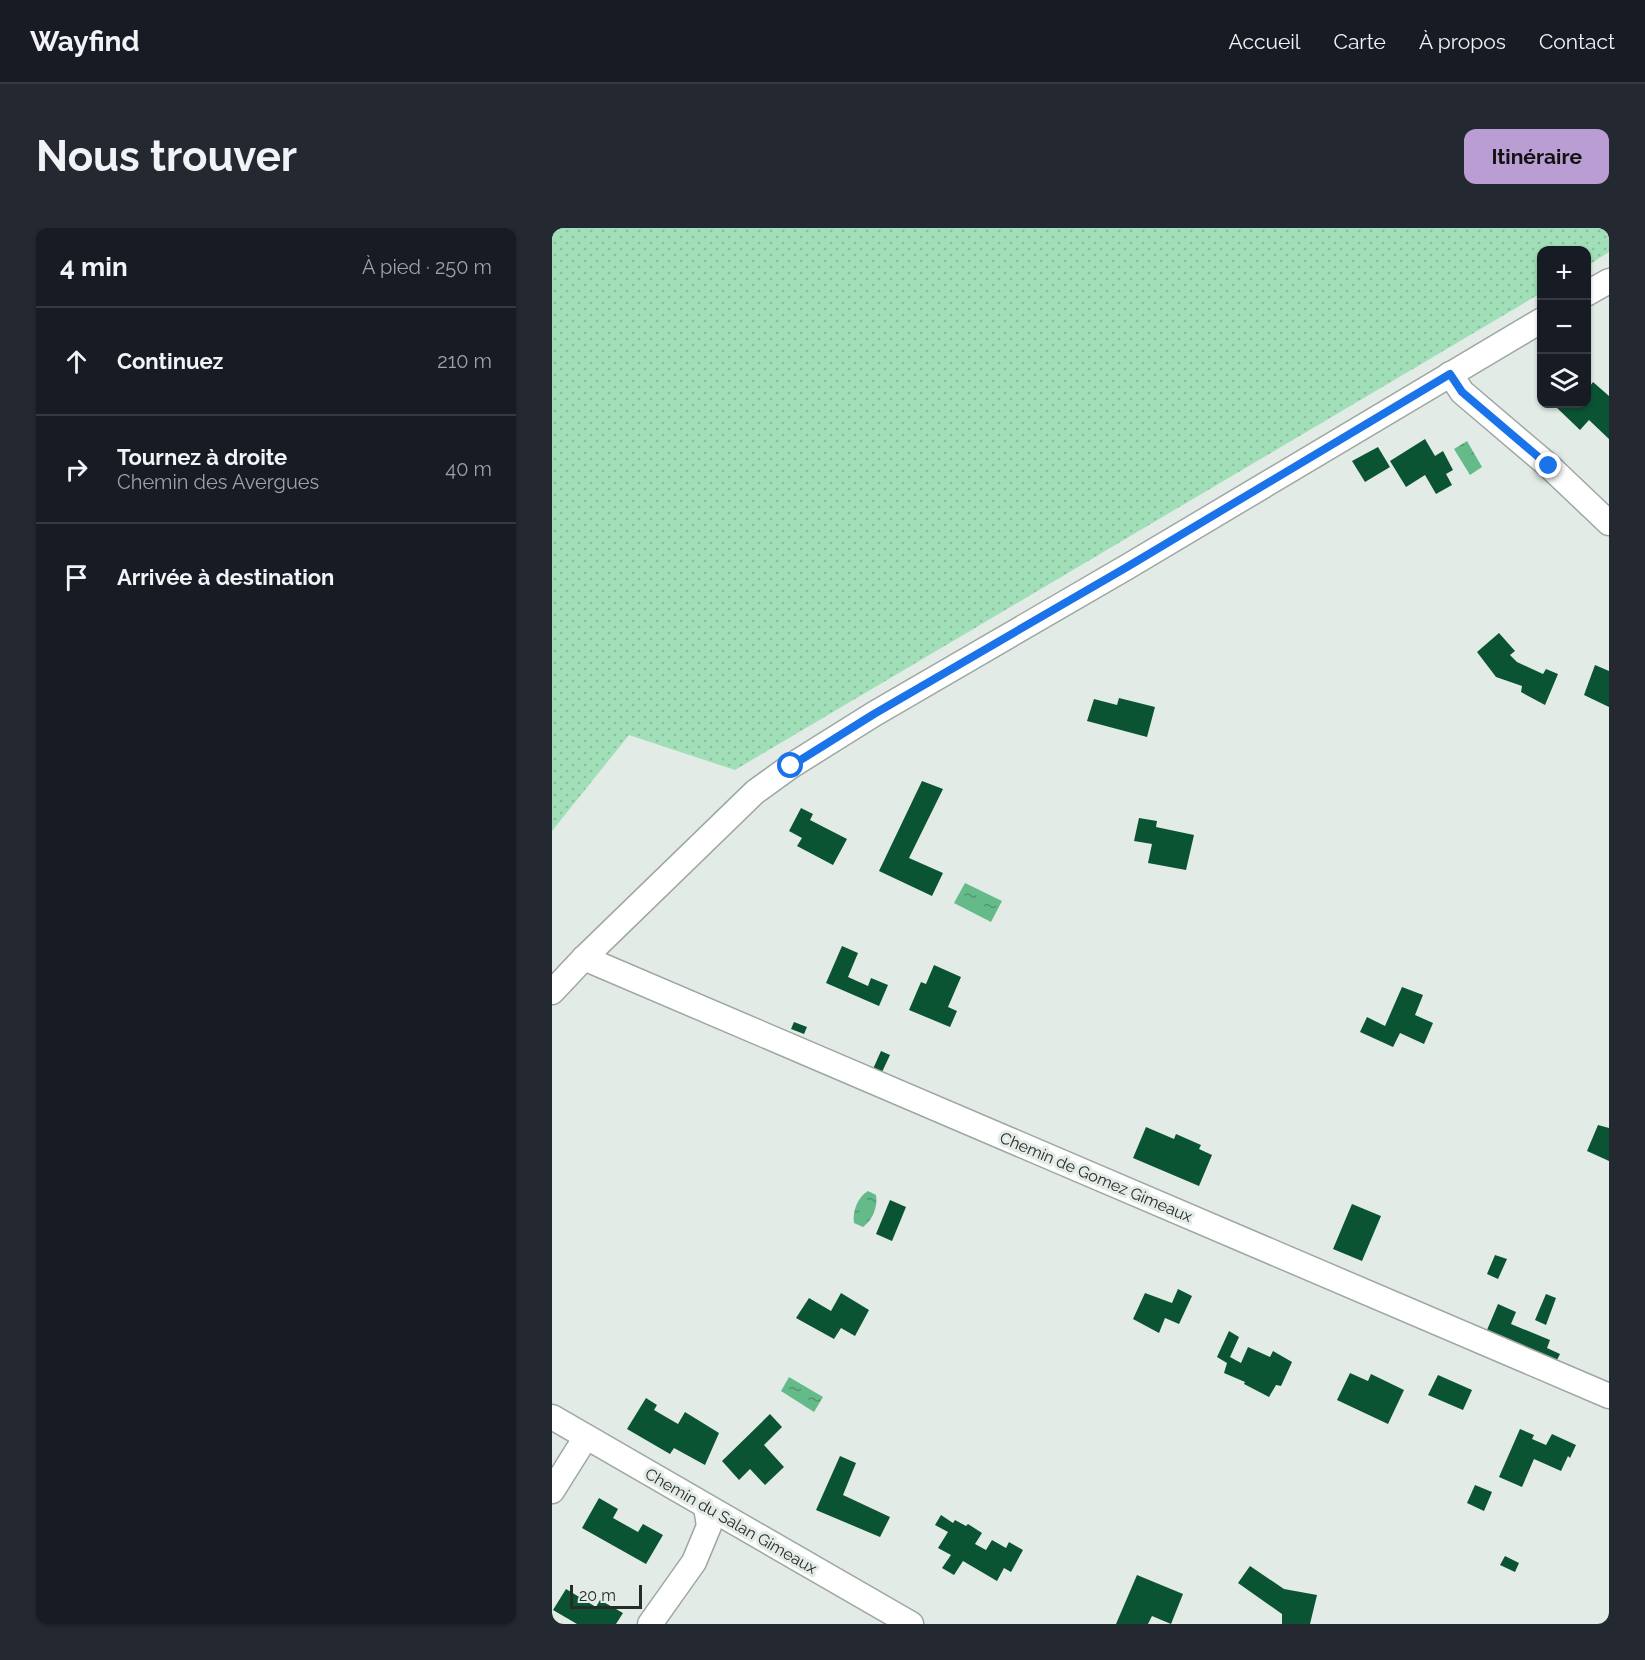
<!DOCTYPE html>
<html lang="fr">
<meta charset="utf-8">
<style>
:root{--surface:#171b24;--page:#242831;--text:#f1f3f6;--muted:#9ea1a6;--line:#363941;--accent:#ba9dd2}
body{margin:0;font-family:Raleway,sans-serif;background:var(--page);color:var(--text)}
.controls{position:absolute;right:18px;top:18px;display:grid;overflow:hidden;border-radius:12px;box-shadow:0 2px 4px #0004}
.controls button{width:54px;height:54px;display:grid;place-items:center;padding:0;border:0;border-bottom:2px solid var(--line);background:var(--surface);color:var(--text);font:30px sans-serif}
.scale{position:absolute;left:18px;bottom:15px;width:72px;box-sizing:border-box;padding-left:6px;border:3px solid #282b29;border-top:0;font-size:16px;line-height:21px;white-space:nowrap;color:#282b29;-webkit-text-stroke:4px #e3ebe6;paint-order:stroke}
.stop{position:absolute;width:18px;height:18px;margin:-14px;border:4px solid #1a73e8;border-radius:50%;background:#fff}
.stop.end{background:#1a73e8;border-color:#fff;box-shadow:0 2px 6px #0008}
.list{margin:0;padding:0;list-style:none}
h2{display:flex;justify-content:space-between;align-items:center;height:78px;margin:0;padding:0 24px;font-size:26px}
h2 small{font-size:20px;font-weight:400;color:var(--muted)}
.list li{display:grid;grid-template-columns:39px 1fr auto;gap:18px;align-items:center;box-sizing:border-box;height:108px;padding:0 24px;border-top:2px solid var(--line)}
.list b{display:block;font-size:22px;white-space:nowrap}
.list p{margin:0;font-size:20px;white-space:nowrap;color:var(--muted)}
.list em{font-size:20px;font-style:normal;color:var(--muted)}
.icon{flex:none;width:33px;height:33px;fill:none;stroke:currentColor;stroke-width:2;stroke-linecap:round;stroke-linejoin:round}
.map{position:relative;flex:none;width:1057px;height:1396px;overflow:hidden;border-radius:12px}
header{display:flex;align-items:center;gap:36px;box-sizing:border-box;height:84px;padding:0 30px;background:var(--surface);border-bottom:2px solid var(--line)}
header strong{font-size:28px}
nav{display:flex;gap:33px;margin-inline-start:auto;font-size:21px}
.intro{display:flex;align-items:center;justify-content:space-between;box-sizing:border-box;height:144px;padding:0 36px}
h1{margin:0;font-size:42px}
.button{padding:15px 27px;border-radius:12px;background:var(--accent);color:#111;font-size:21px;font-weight:700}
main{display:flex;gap:36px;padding:0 36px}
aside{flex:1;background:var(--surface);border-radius:12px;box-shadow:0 2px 4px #0004}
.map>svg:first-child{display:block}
</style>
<header>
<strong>Wayfind</strong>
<nav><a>Accueil</a><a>Carte</a><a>À propos</a><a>Contact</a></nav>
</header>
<div class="intro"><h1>Nous trouver</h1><a class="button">Itinéraire</a></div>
<main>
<aside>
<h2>4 min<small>À pied · 250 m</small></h2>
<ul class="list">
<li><svg class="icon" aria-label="ahead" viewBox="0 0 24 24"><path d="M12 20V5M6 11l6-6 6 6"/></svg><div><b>Continuez</b></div><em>210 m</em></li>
<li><svg class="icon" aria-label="right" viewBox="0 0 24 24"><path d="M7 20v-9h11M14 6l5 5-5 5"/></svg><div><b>Tournez à droite</b><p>Chemin des Avergues</p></div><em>40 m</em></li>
<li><svg class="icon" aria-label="arrive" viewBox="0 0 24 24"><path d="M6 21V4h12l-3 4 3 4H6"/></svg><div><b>Arrivée à destination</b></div></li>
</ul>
</aside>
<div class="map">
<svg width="1057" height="1396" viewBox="0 0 1057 1396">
<defs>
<pattern id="grass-dots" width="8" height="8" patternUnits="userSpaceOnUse" patternTransform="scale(1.5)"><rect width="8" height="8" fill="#a0dfb8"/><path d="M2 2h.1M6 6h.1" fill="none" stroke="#8ac09e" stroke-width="1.8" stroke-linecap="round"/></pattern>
<pattern id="water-ripples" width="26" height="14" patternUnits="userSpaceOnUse" patternTransform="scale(1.5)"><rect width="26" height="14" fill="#64ba89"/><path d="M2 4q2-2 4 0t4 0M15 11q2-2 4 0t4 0" fill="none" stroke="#529770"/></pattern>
</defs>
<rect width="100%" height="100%" fill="#e3ebe6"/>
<path fill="url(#grass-dots)" d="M0 0H1057V24L1035 38 1034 22H990L989 65 183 542 77 507 0 603Z"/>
<g fill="url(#water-ripples)">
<path d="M915 213 930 239 918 247 902 221Z"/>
<path d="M413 655 450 673 439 694 402 675Z"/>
<path d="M316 963 324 967C326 978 321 992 311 999L302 995C300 983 306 969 316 963Z"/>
<path d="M237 1149 271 1169 262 1184 229 1163Z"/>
</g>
<g fill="#0b5433">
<path d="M1041 154 1057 168V211L1037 192 1028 202 1004 179 1007 176H1035V162Z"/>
<path d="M873 211 883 228 891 223 901 242 894 246 900 257 884 266 873 247 854 259 838 233Z"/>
<path d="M826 219 838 239 813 254 800 233Z"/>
<path d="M947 405 963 423 958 427 965 434 991 446 994 441 1006 446 993 477 969 464 970 458 944 449 925 424Z"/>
<path d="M1043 437 1057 443V479L1032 467Z"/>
<path d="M567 470 603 479 595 509 535 493 542 471 565 477Z"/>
<path d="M370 553 391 561 357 630 391 645 380 668 327 643Z"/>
<path d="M249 580 261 586 258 592 295 611 281 637 245 618 250 610 237 603Z"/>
<path d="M587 590 605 593 604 599 642 607 634 642 596 635 600 616 582 613Z"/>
<path d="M290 718 306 725 296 749 316 758 319 750 336 757 327 778 274 755Z"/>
<path d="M382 737 409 749 396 779 405 783 398 799 357 782 369 754 374 756Z"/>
<path d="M850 759 871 767 863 787 881 795 872 816 848 805 841 819 808 804 815 789 833 798Z"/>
<path d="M242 794 255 799 252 806 239 801Z"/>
<path d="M329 823 338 827 330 844 321 841Z"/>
<path d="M1046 897 1057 900V933L1035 923Z"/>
<path d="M594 899 622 911 624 906 649 917 647 921 660 927 647 958 581 930Z"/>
<path d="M338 972 354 979 340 1013 324 1006Z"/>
<path d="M800 976 829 988 810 1033 781 1021Z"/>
<path d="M943 1027 955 1031 946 1051 935 1046Z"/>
<path d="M626 1061 640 1068 627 1096 613 1090 607 1105 581 1091 593 1065 620 1075Z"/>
<path d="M289 1065 317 1082 303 1108 289 1100 282 1111 244 1090 257 1070 279 1083Z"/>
<path d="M994 1066 1004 1070 994 1097 983 1092Z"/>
<path d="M946 1076 964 1084 959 1096 998 1112 995 1120 1008 1126 1005 1132 973 1119 932 1109Z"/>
<path d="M677 1103 687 1109 678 1129 689 1135 696 1119 718 1129 721 1123 740 1134 729 1158 724 1157 717 1169 692 1156 693 1154 672 1145 675 1135 665 1129Z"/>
<path d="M798 1145 816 1153 819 1146 852 1162 836 1196 785 1172Z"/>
<path d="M886 1147 920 1162 911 1182 876 1167Z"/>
<path d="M94 1170 105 1177 102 1182 126 1196 133 1184 167 1205 153 1237 122 1220 118 1226 75 1201Z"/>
<path d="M218 1186 230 1199 212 1217 232 1239 213 1257 198 1241 187 1252 170 1233Z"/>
<path d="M968 1201 982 1207 980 1211 994 1217 1000 1206 1024 1217 1018 1230 1016 1228 1009 1243 982 1231 970 1259 947 1249Z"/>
<path d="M288 1228 304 1235 291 1267 338 1289 328 1309 264 1282Z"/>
<path d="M923 1257 940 1264 932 1283 915 1275Z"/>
<path d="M47 1270 66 1281 61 1290 86 1304 91 1296 111 1307 94 1336 30 1300Z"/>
<path d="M389 1287 401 1295 403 1292 414 1298 416 1296 430 1305 423 1316 434 1322 440 1312 454 1320 457 1314 471 1322 459 1344 452 1340 445 1353 411 1333 402 1347 390 1340 399 1327 386 1320 396 1304 383 1297Z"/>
<path d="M953 1328 967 1335 963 1344 948 1337Z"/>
<path d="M698 1338 732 1361 765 1367 758 1396H730V1386L686 1355Z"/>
<path d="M585 1347 631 1366 619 1396 600 1388 596 1396H564Z"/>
<path d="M14 1361 44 1379 48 1372 71 1385 64 1396H25L1 1382Z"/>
</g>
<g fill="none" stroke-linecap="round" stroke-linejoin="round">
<g stroke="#9fa7a2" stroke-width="27">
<g id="minor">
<path d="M1034 66 1057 53"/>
<path d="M898 146 910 164 997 238 1057 295"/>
<path d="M32 730 1057 1168"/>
<path d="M0 764 32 730 203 564 239 538 322 486 575 339 990 92"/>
<path d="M0 1189 359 1396"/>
<path d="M0 1263 34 1209"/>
<path d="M98 1396 142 1334 157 1298 154 1279"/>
</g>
</g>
<use href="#minor" stroke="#fff" stroke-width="24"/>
</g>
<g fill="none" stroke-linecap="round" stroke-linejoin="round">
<path stroke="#1a73e8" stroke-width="8" d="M239 538 322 486 575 339 898 146 910 164 997 238"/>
</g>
<g text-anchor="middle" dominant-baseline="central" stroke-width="6" stroke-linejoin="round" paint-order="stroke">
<g font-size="16" fill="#282b29" stroke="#e3ebe6">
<text transform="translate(544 949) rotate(23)">Chemin de Gomez Gimeaux</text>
<text transform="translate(179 1293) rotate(30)">Chemin du Salan Gimeaux</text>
</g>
</g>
</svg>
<div class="controls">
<button>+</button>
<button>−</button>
<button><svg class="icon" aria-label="layers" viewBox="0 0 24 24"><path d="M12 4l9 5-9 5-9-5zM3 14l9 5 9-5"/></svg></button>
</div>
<div class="scale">20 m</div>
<div class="stop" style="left:239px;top:538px"></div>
<div class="stop end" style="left:997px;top:238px"></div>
</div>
</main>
